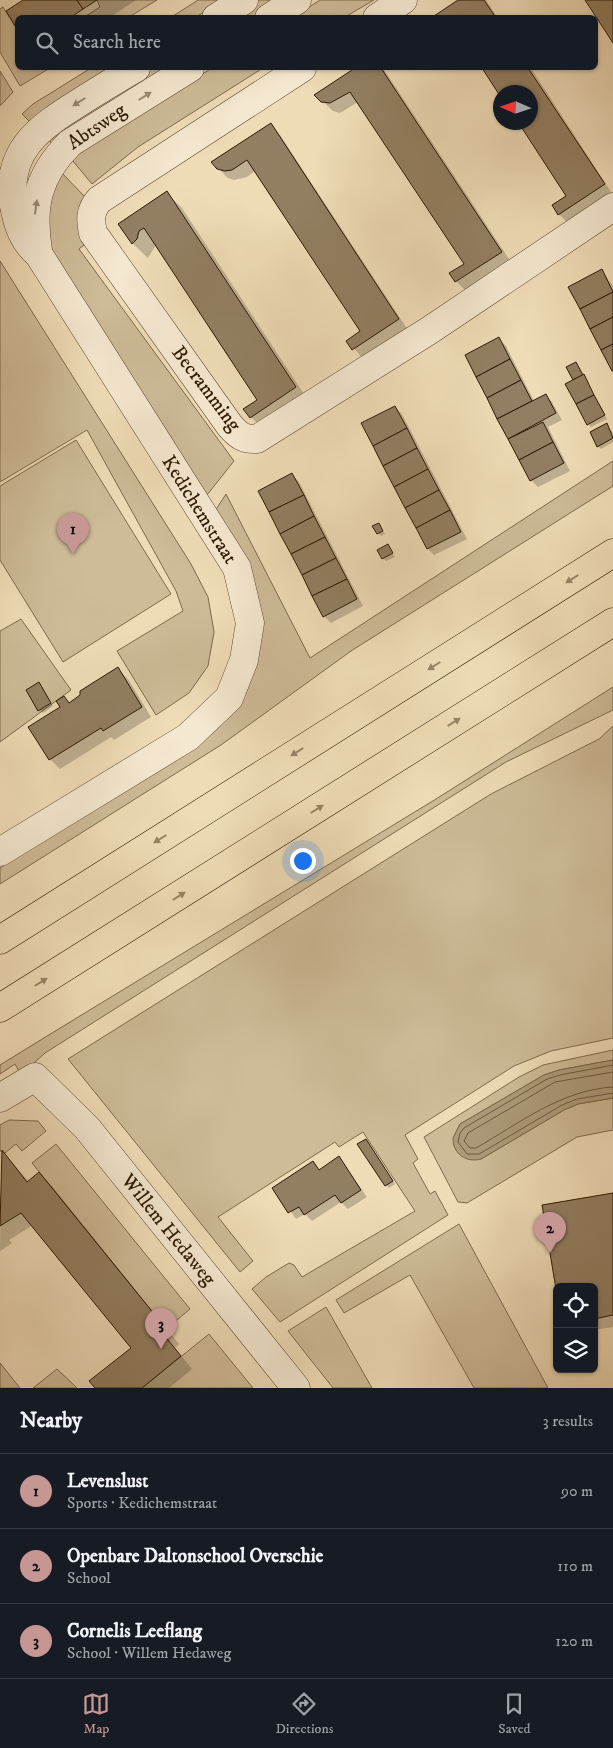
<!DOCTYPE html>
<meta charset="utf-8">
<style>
:root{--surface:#171b24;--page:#20242c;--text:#f1f3f6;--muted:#9ea1a6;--line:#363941;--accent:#c59692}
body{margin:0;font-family:"IM FELL DW Pica",serif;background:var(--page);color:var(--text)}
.controls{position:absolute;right:15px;bottom:15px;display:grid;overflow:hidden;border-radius:8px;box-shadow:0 1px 4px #0004}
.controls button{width:45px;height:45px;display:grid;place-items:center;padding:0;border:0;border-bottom:1px solid var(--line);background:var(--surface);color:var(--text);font:25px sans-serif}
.compass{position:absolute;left:493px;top:85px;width:45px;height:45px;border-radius:50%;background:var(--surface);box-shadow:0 1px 4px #0004;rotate:273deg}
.you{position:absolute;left:302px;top:860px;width:18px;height:18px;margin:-12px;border:4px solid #fff;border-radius:50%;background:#1a73e8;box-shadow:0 0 0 8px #1a73e833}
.badge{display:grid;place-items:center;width:32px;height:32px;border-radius:50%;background:var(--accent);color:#111;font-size:16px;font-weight:700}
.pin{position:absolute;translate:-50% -41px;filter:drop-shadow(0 1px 2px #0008)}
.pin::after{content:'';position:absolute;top:26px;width:18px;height:15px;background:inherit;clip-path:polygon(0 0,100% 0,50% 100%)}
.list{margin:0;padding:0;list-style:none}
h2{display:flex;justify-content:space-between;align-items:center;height:65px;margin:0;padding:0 20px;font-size:21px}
h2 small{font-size:16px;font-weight:400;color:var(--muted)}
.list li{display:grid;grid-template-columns:32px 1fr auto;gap:15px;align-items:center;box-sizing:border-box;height:75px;padding:0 20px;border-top:1px solid var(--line)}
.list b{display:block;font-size:19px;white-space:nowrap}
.list p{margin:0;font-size:16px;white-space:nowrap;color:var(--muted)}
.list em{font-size:16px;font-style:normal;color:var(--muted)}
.icon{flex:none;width:28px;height:28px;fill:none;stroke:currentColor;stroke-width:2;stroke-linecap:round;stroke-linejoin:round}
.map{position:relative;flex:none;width:613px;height:1388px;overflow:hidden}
.search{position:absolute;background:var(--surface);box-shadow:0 1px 4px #0004;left:15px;right:15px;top:15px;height:55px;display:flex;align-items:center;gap:12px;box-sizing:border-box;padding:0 18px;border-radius:8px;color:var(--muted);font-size:19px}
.sheet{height:290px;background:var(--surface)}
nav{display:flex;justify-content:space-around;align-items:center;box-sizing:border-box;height:70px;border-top:1px solid var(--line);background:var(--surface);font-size:14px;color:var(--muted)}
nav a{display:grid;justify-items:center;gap:2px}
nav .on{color:var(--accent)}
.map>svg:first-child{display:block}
</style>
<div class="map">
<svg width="613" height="1388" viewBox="0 0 613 1388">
<rect width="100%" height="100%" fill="#efdcb7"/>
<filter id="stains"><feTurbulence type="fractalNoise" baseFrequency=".004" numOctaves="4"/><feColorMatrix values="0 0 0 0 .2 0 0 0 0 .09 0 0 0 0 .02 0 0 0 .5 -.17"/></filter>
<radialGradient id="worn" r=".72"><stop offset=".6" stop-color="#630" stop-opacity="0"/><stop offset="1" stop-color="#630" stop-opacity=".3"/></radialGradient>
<g fill="#cebb98" stroke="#7e6a4e">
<path d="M97 0H157L129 17 83 18 100 7Z"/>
<path d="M198 0H223L196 17 170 18Z"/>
<path d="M258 0H280L252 17 231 18Z"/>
<path d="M320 0H374L345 17 292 18Z"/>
<path d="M3 7 17 30 18 68H50L20 86 0 52V9Z"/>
<path d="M91 68H116L30 122 22 114 33 104Z"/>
<path d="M151 68H173L53 145 45 136Z"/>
<path d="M212 68H263L138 147 92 184 72 160 78 151Z"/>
<path d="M0 71 13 92 0 106Z"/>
<path d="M59 170 86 198C75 218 75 223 88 242L79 249 234 461 207 495 49 245 45 201Z"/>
<path d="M0 261 191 564 208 597 214 632 208 666 189 693 156 715 117 651 183 611 176 591 87 430 0 482Z"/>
<path d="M76 440 171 594 63 662 0 560V486Z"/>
<path d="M613 461V486L351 651 221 745 0 884V868L192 747 259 652 215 511 226 494 310 658Z"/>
<path d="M21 619 71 690 0 742V631Z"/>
<path d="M613 687V710L506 762 45 1053 21 1075 15 1064 0 1074V1065L52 1033 436 799Z"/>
<path d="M613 726V1038L551 1051 514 1066 405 1135 418 1159 413 1163 430 1194 435 1191 448 1215 280 1322 252 1289 266 1277 289 1263 294 1265 302 1277 415 1211 363 1132 339 1147 335 1142 218 1217 253 1261 240 1272 68 1059 491 794 599 739Z"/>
<path d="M613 1050V1060L559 1070 544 1075 460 1124C455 1134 451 1139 456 1150L481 1159 564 1110 578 1104 613 1098V1130L577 1137 467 1203 458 1202 424 1137 519 1077 543 1065Z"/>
<path d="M9 1120 38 1121 46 1131 22 1151 16 1144 5 1153 0 1151V1125Z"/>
<path d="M56 1144 190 1309 166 1329 32 1163Z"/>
<path d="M459 1224 548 1388H474L410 1275 344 1313 336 1300Z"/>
<path d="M326 1307 372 1388H333L288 1331Z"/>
<path d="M209 1334 253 1388H142Z"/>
<path d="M0 1363 20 1388H0Z"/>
<path d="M57 1369 77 1388H33Z"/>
</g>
<path fill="#ad9a7a" stroke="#7a664a" d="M613 1060V1098L578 1104 564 1110 481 1159C466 1163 453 1154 453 1138L460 1124 544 1075 559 1070Z"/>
<g fill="#0003">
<path d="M25 0H136L109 18H18L7 11Z"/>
<path d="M460 0H486L498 18H433Z"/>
<path d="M357 68H383L511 262 466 291 456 281 465 264 358 102 340 113 333 111 316 95Z"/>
<path d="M483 68H531L613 195 569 224 559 214 568 196 530 122V92L500 94Z"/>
<path d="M270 125 280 135 408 330 363 359 348 341 362 332 256 170 247 177 234 180 228 178 213 163Z"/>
<path d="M167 193 182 208 310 403 266 432 251 417 259 400 156 245 148 258 132 243 120 224Z"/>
<path d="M602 271 613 286V371Z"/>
<path d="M499 339 506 346 534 401 546 395 552 402 562 420 548 427 570 471 538 487 531 480 466 356Z"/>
<path d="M576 364 607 419 591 427 588 424 574 380Z"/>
<path d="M395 407 402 414 467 539 434 555 428 549Z"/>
<path d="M607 425 613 433V442L601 449 598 446Z"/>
<path d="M292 475 299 482 363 606 331 623 324 616 260 492Z"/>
<path d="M378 524 385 534 381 536 378 533Z"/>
<path d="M388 546 395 557 386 561 383 558Z"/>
<path d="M118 669 128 679 151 717 114 740 111 737 60 769 50 759 64 698 70 703Z"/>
<path d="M42 687 53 706 43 713 39 710Z"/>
<path d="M368 1143 395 1184 389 1188 386 1185Z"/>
<path d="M2 1151 29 1182 39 1174 52 1186 179 1344 175 1348 192 1369 169 1388H96L133 1348 33 1225 9 1240 12 1243 0 1251Z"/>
<path d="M339 1158 367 1197 348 1209 341 1202 312 1221 305 1214 296 1219 274 1188 313 1163 320 1170Z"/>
<path d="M613 1194V1327L594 1330V1287Z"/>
</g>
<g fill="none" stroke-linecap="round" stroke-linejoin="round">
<g stroke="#6d5a3e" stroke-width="1">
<path d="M613 1065 560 1075 547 1079 464 1128 460 1133 458 1142 467 1154H479L562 1105 577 1099 613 1093"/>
<path d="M613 1072 555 1082 468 1133 464 1141 470 1148H476C520 1123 561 1090 613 1087"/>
</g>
</g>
<g fill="#927e61" stroke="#2d1903">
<path d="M23 0H77L83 9 70 18H18V30L6 11Z"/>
<path d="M77 0H97L83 9Z"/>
<path d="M458 0H484L496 18H431Z"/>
<path d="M585 0H613V43Z"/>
<path d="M355 68H381L502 252 455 282 449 273 464 264 350 92 330 103 321 102 314 95Z"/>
<path d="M482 68H528L605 184 558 215 552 205 566 196 518 122H530V92H500V96Z"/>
<path d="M271 123 399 319 352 350 346 341 360 331 247 160 232 170 225 171 217 169 211 162Z"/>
<path d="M167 191 296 387 250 418 243 409 257 400 144 228 139 231 137 239 132 244 118 224Z"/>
<path d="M602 269 613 292 580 309 568 287Z"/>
<path d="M613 292V317L590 329 580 309Z"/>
<path d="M613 317V344L601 350 590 329Z"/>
<path d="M499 337 510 359 476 377 465 355Z"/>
<path d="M613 344V371H612L601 350Z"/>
<path d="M510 359 521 380 487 398 476 377Z"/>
<path d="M576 362 583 375 573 380 566 367Z"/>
<path d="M584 374 594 395 576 404 565 384Z"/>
<path d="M521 380 532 401 497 419 487 398Z"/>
<path d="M546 394 556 413 508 439 497 419Z"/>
<path d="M594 395 605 415 587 425 576 404Z"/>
<path d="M395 406 407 428 373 446 361 423Z"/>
<path d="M543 422 553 442 519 460 508 439Z"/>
<path d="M607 423 613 438 597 447 590 432Z"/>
<path d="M407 428 417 448 383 466 373 446Z"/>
<path d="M553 442 564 463 530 481 519 460Z"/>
<path d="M417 448 428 469 394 487 383 466Z"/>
<path d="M428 469 439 490 405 508 394 487Z"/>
<path d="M292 473 304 495 269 512 258 491Z"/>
<path d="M439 490 450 510 416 528 405 508Z"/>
<path d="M304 495 314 516 280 534 269 512Z"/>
<path d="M450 510 461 532 427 549 416 528Z"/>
<path d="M314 516 325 537 291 554 280 534Z"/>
<path d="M379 523 383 531 377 534 372 526Z"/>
<path d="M325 537 336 558 302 575 291 554Z"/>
<path d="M388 544 393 553 382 559 377 550Z"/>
<path d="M336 558 347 579 312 596 302 575Z"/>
<path d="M347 579 357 599 323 617 312 596Z"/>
<path d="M118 667 142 707 103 731 101 728 49 760 28 727 60 707 56 701 64 696 69 703 80 695V691Z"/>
<path d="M39 682 51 703 38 711 26 690Z"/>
<path d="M366 1139 393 1181 385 1186 357 1144Z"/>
<path d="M2 1150 27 1182 39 1172 168 1331 164 1335 181 1356 142 1388H95L89 1381 131 1348 21 1213 0 1226Z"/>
<path d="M339 1156 361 1190 341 1203 335 1195 304 1215 299 1207 288 1213 272 1188 313 1161 319 1170Z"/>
<path d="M613 1193V1315L594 1319V1287H557V1295L542 1205Z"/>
</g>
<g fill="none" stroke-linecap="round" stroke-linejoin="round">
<g stroke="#5e4a30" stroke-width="29">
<g id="minor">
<path d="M216 18 244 0"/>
<path d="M269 18 297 0"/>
<path d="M377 18 403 0"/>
<path d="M302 68 99 200C90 211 90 219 93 233L230 426C238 435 244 440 257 439L430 330 613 207"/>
<path d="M38 251C31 206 37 176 70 143L190 68"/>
<path d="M0 852 188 737 229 698 244 660 250 623 237 568 39 255C23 241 18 226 14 206 4 151 40 127 80 102 99 90 117 79 136 68"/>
<path d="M0 1098 35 1077 87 1128 296 1388"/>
</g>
</g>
<g stroke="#2d1903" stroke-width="29">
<g id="highway">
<path d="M0 940 613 553"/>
<path d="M0 1008 613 622"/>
</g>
</g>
<use href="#minor" stroke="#f5e8d0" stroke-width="28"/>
<use href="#highway" stroke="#efdcb7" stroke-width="28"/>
</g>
<defs><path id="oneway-solid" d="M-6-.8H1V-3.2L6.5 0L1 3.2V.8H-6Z" transform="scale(1.25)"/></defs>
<g fill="#9b8b74">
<use href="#oneway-solid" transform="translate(145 96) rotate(-32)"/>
<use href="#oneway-solid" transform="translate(79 102) rotate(148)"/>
<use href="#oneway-solid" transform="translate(36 207) rotate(-82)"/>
</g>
<g fill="#988466">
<use href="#oneway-solid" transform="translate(572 579) rotate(148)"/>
<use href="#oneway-solid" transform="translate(434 666) rotate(148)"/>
<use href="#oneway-solid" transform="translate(454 722) rotate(-32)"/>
<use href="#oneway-solid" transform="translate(297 752) rotate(148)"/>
<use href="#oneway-solid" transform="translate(317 809) rotate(-32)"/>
<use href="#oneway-solid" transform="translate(160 839) rotate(148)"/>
<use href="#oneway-solid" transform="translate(179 896) rotate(-32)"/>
<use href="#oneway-solid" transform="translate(41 982) rotate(-32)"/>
</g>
<g text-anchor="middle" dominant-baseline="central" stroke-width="4.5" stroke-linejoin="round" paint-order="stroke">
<g font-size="20" fill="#2d1903" stroke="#f5e8d0">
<text transform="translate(97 127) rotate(-34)">Abtsweg</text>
<text transform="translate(206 389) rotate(53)">Becramming</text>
<text transform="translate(199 510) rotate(58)">Kedichemstraat</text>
<text transform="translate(168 1230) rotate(51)">Willem Hedaweg</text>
</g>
</g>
<rect width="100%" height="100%" filter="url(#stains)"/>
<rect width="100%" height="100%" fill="url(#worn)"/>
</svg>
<div class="controls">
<button><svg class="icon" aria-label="locate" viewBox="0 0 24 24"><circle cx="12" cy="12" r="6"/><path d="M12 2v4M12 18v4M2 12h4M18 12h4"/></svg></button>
<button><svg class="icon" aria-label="layers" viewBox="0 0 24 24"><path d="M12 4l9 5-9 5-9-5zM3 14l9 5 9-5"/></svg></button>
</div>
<svg class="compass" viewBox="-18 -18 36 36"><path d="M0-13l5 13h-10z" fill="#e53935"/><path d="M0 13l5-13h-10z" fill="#9ea1a6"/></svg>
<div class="you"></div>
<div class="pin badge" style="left:73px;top:554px">1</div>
<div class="pin badge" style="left:550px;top:1253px">2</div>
<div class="pin badge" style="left:161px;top:1349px">3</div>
<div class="search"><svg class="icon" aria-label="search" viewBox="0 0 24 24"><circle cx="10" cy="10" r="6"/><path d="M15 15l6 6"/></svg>Search here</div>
</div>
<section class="sheet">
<h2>Nearby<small>3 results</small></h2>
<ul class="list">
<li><span class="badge">1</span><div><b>Levenslust</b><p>Sports · Kedichemstraat</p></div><em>90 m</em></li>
<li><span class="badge">2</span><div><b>Openbare Daltonschool Overschie</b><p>School</p></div><em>110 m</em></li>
<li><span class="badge">3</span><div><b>Cornelis Leeflang</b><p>School · Willem Hedaweg</p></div><em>120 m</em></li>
</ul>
</section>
<nav>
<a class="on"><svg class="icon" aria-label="map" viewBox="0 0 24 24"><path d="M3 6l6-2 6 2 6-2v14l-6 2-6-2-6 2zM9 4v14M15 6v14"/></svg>Map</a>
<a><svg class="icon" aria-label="directions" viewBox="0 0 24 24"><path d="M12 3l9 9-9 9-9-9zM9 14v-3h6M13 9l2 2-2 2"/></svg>Directions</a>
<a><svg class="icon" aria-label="saved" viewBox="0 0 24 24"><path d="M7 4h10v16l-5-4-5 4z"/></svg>Saved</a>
</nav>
